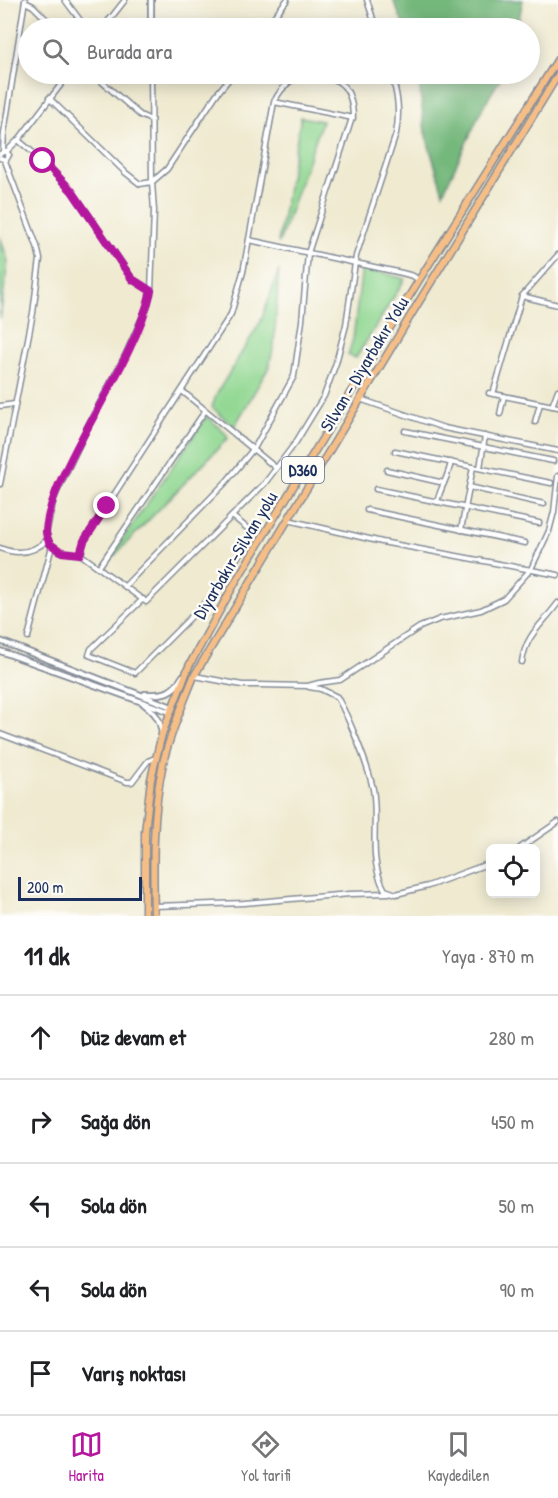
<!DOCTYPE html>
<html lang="tr">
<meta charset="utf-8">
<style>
:root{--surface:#fff;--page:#f2f2f2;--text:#202124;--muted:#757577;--line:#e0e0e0;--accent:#b5179e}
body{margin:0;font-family:"Patrick Hand",sans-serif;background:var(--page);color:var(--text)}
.controls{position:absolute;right:18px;bottom:18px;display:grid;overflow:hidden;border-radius:9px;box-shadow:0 3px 15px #0003}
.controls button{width:54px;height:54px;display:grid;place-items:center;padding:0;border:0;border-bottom:2px solid var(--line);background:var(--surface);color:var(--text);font:30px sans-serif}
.scale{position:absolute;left:18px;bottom:15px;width:124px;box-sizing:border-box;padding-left:6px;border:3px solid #1b2f5e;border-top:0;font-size:16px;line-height:21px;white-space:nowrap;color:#1b2f5e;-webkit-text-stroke:4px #fdfcf7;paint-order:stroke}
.stop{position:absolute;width:18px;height:18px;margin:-14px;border:4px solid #b5179e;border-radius:50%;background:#fff}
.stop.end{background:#b5179e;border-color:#fff;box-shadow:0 2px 6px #0008}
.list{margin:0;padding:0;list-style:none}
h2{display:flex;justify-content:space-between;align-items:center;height:78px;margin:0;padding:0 24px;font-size:26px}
h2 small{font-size:20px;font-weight:400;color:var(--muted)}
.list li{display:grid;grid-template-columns:39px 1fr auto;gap:18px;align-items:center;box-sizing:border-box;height:84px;padding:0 24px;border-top:2px solid var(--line)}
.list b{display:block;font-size:22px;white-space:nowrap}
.list em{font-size:20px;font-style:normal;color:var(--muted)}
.icon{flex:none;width:33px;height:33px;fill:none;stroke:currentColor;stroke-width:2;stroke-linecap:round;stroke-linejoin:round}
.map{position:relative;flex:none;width:558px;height:916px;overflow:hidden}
.search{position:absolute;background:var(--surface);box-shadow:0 3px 15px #0003;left:18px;right:18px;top:18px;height:66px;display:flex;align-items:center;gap:15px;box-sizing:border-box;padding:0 21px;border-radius:33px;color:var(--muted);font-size:22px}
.sheet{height:498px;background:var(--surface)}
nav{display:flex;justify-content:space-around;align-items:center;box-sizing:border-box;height:84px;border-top:2px solid var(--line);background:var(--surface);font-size:16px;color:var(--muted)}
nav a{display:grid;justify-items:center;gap:3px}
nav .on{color:var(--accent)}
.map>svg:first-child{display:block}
</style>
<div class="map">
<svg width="558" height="916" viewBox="0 0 558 916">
<rect width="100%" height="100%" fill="#fdfcf7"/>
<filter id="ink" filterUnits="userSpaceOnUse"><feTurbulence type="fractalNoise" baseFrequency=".0167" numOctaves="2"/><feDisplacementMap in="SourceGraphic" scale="12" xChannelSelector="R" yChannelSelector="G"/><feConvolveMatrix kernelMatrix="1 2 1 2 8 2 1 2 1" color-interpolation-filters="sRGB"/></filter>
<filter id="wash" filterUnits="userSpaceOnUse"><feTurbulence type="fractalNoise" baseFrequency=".008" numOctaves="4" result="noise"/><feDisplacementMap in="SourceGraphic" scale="24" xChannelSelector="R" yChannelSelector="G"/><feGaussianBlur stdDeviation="1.35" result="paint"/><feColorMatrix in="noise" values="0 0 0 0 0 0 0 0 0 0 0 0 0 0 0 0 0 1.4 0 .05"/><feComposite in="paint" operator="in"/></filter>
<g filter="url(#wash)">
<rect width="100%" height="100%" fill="#efead0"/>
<g fill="#90d791" stroke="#568378" stroke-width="1.5">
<path d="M301 117 322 121 279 243 278 242Z"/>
<path d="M0 236 8 261 0 319Z"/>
<path d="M362 267 405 279 356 358 348 355 353 339Z"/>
<path d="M279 270 274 345 269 367 234 427 212 407 217 393 261 321Z"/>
<path d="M207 416 226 434 228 438 111 559H109Z"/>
</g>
<g fill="#74b87b" stroke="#48746c" stroke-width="1.5">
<path d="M393 0H523L517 28H405Z"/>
<path d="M418 74H503L483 107 443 193 425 132Z"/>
</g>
</g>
<g filter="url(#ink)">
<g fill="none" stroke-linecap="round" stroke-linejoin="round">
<g stroke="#858c97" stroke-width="7">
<g id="minor">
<path d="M65 0 86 28"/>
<path d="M367 0 376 28"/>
<path d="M25 2 33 6 55 28"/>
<path d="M109 20 117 28"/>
<path d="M103 28 125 0"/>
<path d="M265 28 287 0"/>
<path d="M93 74 140 115 151 120"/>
<path d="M151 74 152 182 154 211 151 291 147 307 125 356 92 418 54 498 46 533 50 544 62 552 80 554 146 602 265 483 296 442 324 396 336 363 346 325 356 256 396 134C400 112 398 95 391 74"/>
<path d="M49 98 126 173 140 184 152 182 167 169 216 95 233 74"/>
<path d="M274 102 353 118"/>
<path d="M18 140 43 161 72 191 132 279 151 291"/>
<path d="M3 151 4 133 25 0"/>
<path d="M6 152 20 138 69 74"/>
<path d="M0 154 5 151 9 155 6 160 0 158"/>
<path d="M249 240 402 273 413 276 419 280"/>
<path d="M522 296 558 305"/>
<path d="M182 391 276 468"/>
<path d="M489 393 558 407"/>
<path d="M493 394 522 296 558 255"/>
<path d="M360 399 444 428 558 451"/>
<path d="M0 406 15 404"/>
<path d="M552 406 558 390"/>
<path d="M500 414 504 396"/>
<path d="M535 422 540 404"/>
<path d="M405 431 553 461"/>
<path d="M395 451 551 483"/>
<path d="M480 468 485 436"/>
<path d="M387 470 444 483"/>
<path d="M0 484 33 313 40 259 37 246 5 161"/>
<path d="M469 487 544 504"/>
<path d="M376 489 539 523"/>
<path d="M437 502C441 486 448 478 451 462"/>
<path d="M367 510 525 543"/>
<path d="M288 520 382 542 558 575"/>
<path d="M461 530 473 467"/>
<path d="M0 548C17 555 34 553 48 539"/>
<path d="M81 553 84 541 231 314 243 272 274 102C281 88 291 77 307 74"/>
<path d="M99 567 205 411"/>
<path d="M125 586 226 482 255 447 294 376 302 321 308 253 353 115C352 91 343 79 320 74"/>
<path d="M143 599 91 649 89 655 135 673 220 588 252 532 232 516"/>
<path d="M28 637 52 546"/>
<path d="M522 662C526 634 542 625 558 603"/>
<path d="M195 676 242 685H258L308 686 319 683 340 680 420 627 440 619 481 610 504 599 531 569 549 531 554 512 558 476"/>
<path d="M309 687 321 689 337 697C349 718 368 765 373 789 379 823 367 859 385 890L396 894 428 886 490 863"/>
<path d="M0 734 127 782H132L148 761 155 758"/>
<path d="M520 848 558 822"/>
<path d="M154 906 244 903 350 894 389 893"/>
</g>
</g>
<g stroke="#858c97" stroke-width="8">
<g id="tertiary">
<path d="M151 0V28"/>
<path d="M0 641 172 707"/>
<path d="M0 651 170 712"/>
<path d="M145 694C165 695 173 693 183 676"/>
<path d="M144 704C156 713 160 719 162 734"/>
</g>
</g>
<g stroke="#858c97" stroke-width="9">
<g id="trunk">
<path d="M145 916V832L151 779 162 734 189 666 236 581 310 459 419 280 558 59"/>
<path d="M154 916C153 865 152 813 163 763 170 733 183 704 194 676L417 305 558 75"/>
</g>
</g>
<use href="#minor" stroke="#fff" stroke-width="4"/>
<use href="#tertiary" stroke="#fff" stroke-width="4.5"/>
<use href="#trunk" stroke="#f6be87" stroke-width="6"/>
</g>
</g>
<g fill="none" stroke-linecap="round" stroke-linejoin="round" filter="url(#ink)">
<path stroke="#b5179e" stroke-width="8" d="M43 161 72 191 132 279 151 291C139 343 99 404 74 453 62 477 48 504 46 531 46 536 48 540 50 544L62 552 80 554 84 541 107 506"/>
</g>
<g text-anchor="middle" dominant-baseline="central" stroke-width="5" stroke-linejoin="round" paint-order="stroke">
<rect fill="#fdfcf7" stroke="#5f6c8c" stroke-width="1.5" x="282" y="457" width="42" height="26" rx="4.5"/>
<g font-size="16" font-weight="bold" fill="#1b2f5e">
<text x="303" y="470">D360</text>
</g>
<g font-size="18" fill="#1b2f5e" stroke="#fdfcf7">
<text transform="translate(364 364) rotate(-59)">Silvan - Diyarbakır Yolu</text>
<text transform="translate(235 555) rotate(-59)">Diyarbakır-Silvan yolu</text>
</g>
</g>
</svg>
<div class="controls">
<button><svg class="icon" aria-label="locate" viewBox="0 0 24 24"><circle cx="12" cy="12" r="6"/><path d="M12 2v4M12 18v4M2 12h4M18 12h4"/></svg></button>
</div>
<div class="scale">200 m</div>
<div class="stop" style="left:43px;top:161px"></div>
<div class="stop end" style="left:107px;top:506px"></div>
<div class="search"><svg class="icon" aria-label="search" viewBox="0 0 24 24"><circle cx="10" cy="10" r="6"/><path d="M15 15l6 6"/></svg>Burada ara</div>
</div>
<section class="sheet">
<h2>11 dk<small>Yaya · 870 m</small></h2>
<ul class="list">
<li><svg class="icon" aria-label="ahead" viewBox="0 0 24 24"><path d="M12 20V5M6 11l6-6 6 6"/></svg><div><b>Düz devam et</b></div><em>280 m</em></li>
<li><svg class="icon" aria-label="right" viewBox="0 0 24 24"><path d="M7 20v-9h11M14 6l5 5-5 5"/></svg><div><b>Sağa dön</b></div><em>450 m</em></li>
<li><svg class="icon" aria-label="left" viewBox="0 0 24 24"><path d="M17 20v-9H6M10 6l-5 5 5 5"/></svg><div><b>Sola dön</b></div><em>50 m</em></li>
<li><svg class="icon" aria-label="left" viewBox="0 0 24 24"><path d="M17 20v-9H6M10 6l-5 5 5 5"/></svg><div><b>Sola dön</b></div><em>90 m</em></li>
<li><svg class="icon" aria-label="arrive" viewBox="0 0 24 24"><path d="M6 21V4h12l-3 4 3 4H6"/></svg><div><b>Varış noktası</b></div></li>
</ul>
</section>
<nav>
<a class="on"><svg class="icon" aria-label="map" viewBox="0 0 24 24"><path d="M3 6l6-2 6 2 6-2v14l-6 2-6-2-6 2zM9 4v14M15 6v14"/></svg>Harita</a>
<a><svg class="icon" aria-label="directions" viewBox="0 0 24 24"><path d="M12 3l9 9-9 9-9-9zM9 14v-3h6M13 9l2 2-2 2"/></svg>Yol tarifi</a>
<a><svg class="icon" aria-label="saved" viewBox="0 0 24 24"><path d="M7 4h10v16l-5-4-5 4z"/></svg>Kaydedilen</a>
</nav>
